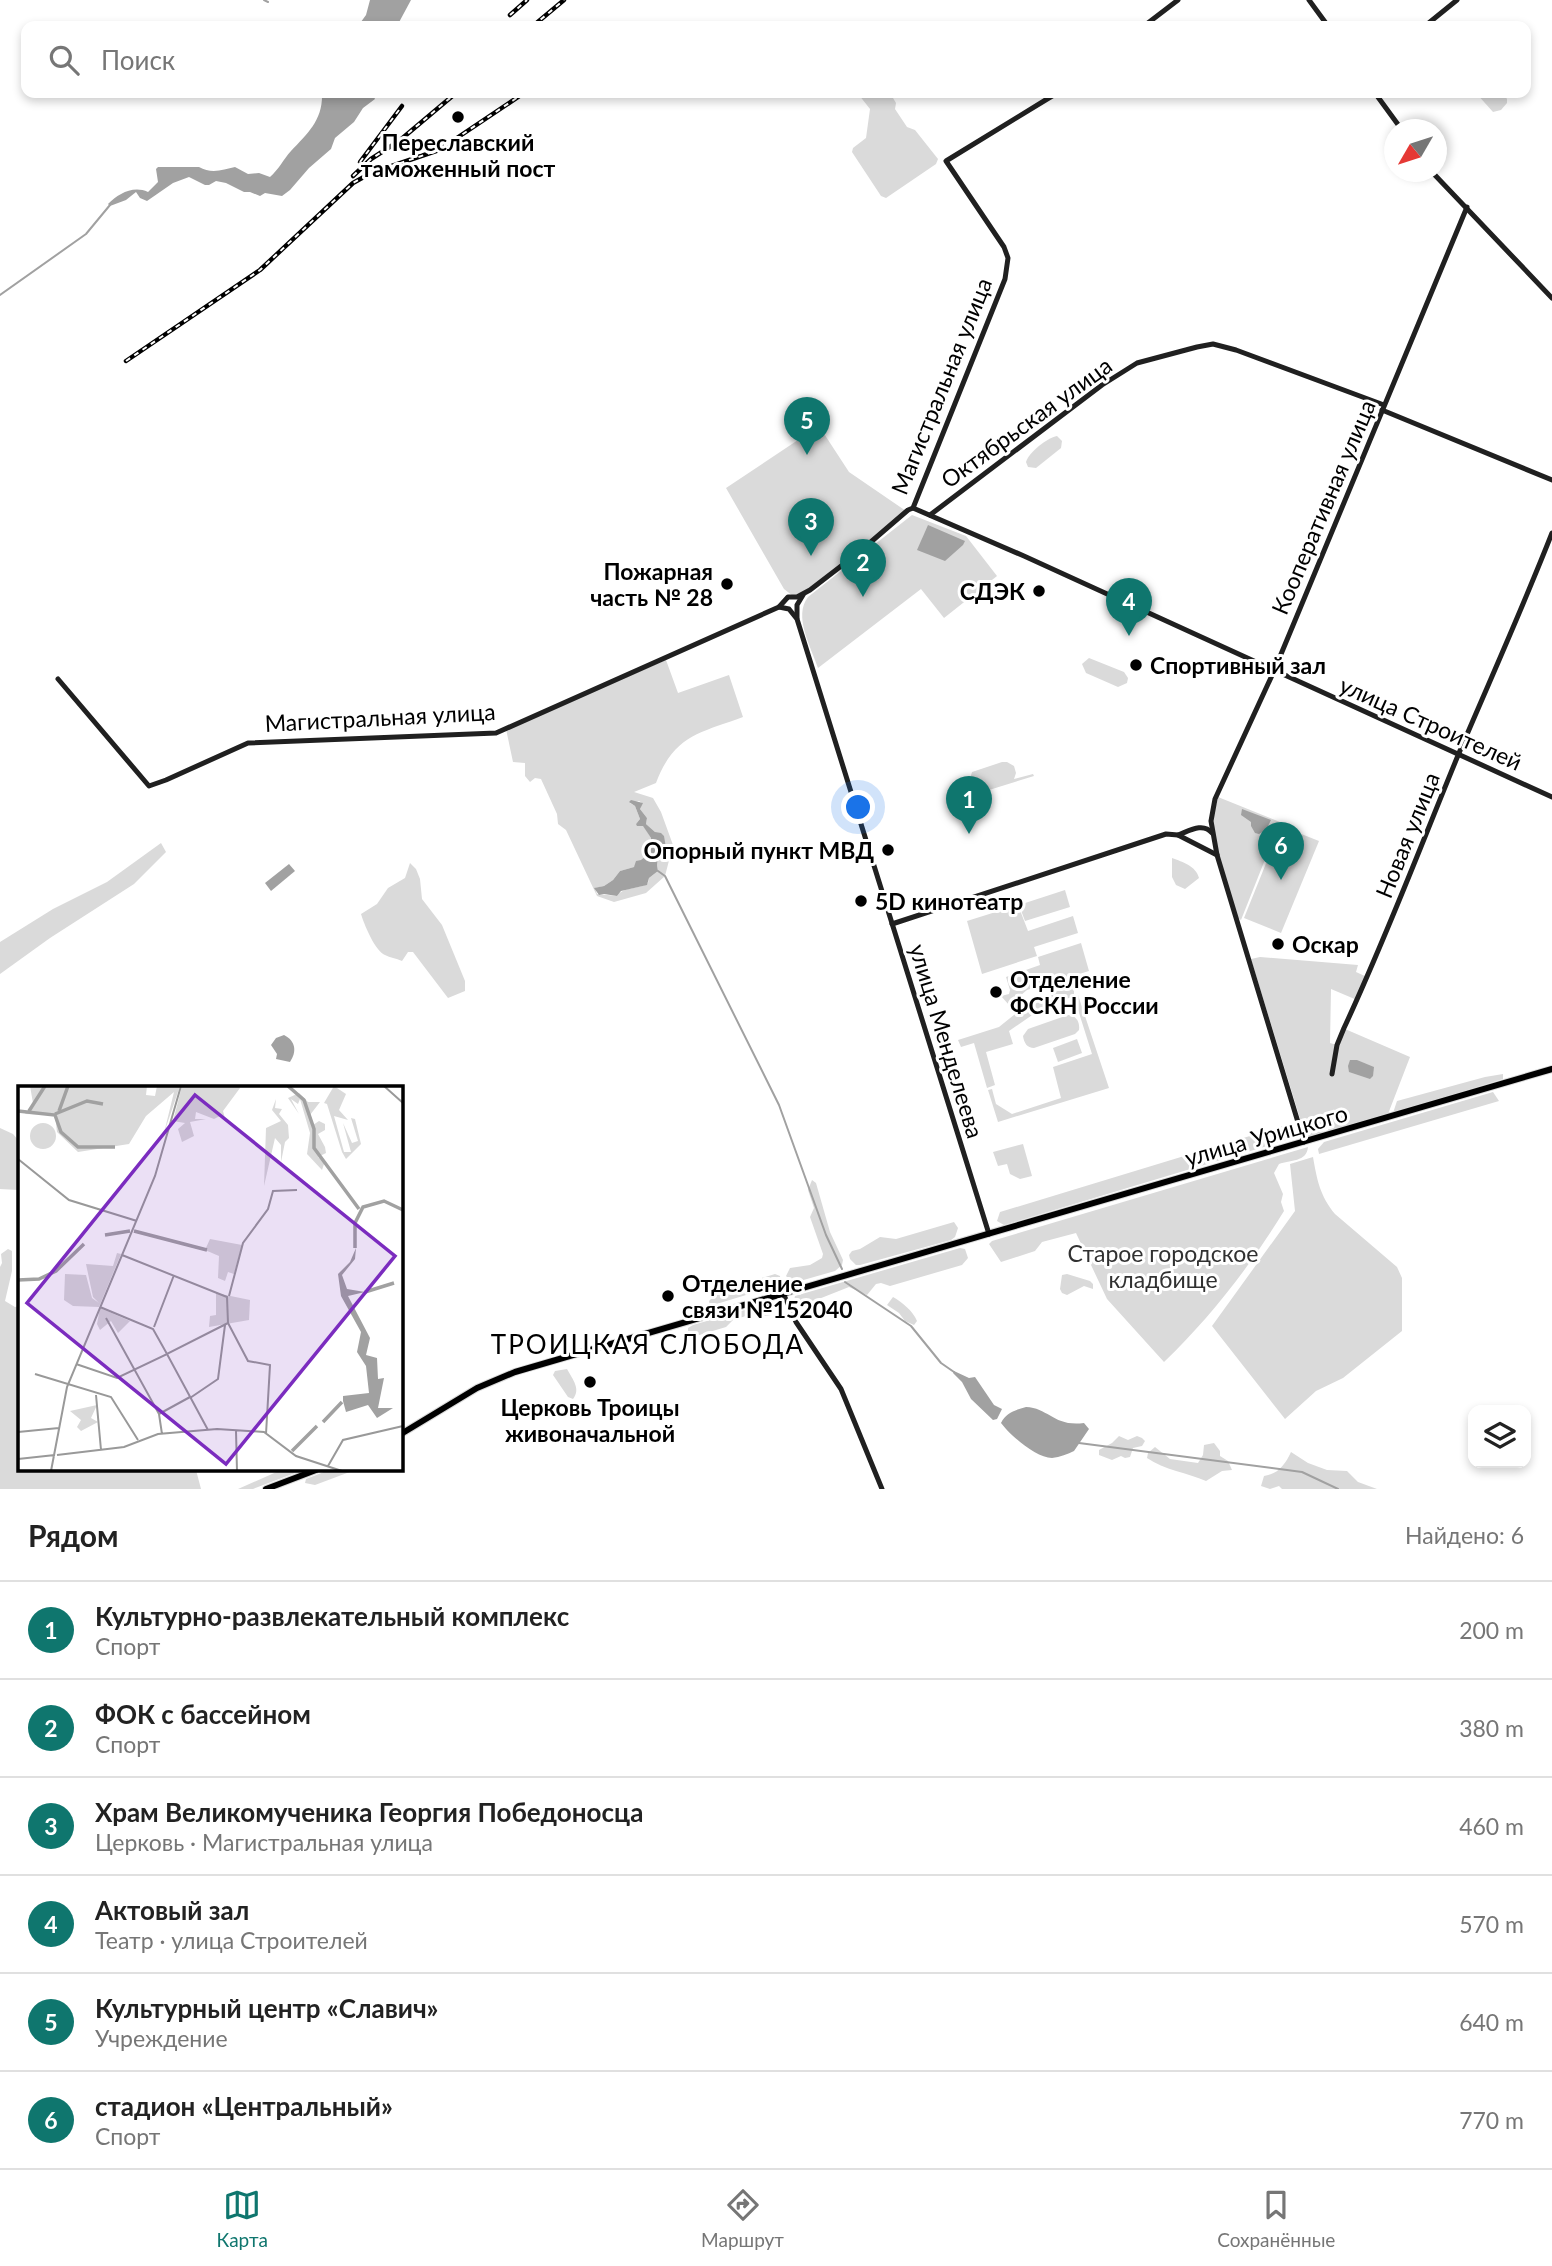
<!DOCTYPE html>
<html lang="ru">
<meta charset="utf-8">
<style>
:root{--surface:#fff;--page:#f6f6f6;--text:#222;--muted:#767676;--line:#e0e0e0;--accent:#0f766e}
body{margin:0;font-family:Lato,sans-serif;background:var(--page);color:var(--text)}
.controls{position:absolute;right:21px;bottom:21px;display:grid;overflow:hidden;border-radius:14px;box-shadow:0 4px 10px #0003}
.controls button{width:63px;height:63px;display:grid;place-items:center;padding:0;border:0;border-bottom:2px solid var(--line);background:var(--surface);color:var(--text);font:35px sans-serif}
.compass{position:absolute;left:1384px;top:119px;width:63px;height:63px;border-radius:50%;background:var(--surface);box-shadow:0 4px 10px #0003;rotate:231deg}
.you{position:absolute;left:859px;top:808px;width:24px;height:24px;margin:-18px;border:5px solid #fff;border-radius:50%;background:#1a73e8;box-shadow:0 0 0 10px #1a73e833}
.badge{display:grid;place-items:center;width:46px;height:46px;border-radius:50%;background:var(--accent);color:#fff;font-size:23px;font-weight:700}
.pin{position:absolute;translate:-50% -58px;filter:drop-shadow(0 2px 4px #0008)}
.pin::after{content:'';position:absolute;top:37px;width:24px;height:21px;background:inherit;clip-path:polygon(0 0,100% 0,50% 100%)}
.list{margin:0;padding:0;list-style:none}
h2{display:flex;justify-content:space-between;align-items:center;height:91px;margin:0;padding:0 28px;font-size:30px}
h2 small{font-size:23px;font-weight:400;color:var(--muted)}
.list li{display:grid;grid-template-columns:46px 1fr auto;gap:21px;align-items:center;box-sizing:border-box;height:98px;padding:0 28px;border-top:2px solid var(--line)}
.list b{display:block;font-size:26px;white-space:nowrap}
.list p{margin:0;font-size:23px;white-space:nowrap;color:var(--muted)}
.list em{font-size:23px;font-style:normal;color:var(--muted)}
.icon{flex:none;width:38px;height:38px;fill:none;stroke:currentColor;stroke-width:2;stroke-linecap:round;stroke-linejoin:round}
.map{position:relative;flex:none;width:1552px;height:1489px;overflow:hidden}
.search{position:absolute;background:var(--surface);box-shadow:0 4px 10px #0003;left:21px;right:21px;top:21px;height:77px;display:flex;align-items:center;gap:18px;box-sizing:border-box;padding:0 24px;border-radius:14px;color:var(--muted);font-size:26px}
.sheet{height:679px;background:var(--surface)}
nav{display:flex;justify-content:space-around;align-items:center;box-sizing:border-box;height:98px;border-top:2px solid var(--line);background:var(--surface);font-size:19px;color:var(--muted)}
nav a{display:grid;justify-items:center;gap:4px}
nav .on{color:var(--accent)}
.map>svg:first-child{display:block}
</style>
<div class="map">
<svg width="1552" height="1489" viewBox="0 0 1552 1489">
<rect width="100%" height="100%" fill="#fff"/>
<g fill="#dadada" fill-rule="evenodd">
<path d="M863 93H890L896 103 895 109 907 127 915 130 938 159 936 164 886 198 881 196 852 152 853 148 866 138 870 109 859 95Z"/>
<path d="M1476 93H1503L1507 99V103L1501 110 1493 112Z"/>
<path d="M819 426 849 472 906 511 803 593 793 596 784 589 726 488Z"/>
<path d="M1057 436 1062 441 1061 448 1036 468 1028 467 1026 462C1029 452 1047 438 1057 436Z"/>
<path d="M912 515 966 536 997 576 944 618 921 589 818 668C811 647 793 616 808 597Z"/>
<path d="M1089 658 1124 672 1128 678 1127 683 1118 687 1086 673 1082 664Z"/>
<path d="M666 660 678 693 729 675 743 717C700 733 674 735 656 783L634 792 653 798 661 812 673 845 665 876 646 893 614 902 597 896 566 830 558 824 557 814 541 779 535 778 530 782 525 776V763L513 762 506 729ZM639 801 642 803 640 809 647 818 646 824 655 832 666 855 658 858 657 865 658 871 649 878 648 883C638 890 624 886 617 896L597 894 595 888 604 886 613 880 620 871 634 867 651 852V838L643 825 636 824 640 819 635 806 630 803Z"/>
<path d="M1002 762H1007L1014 766 1016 773 1014 779 1033 774 1034 776 973 795 972 792 977 790 969 782 972 772Z"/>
<path d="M1218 797 1280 822 1241 920 1238 918 1218 855 1212 821Z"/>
<path d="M1281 826 1319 841 1281 933 1244 918Z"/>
<path d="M161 843 166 852 134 884 50 938 0 974V942L53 909 107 882Z"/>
<path d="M1172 858C1183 862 1196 866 1199 878L1185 889 1176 885 1172 877Z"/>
<path d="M410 863 416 869 420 879 422 899 442 925 465 981V991L448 998 413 952H408L402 961C396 958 390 958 385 955 375 951 364 924 361 914L377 904 388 888 405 878Z"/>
<path d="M1065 890 1070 907 1025 921 1019 905Z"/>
<path d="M1018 905 1028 931 1073 916 1078 933 1034 947 1037 956 982 974 967 921Z"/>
<path d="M1081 943 1089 971 1027 990 1009 1005 1001 996 1009 994 1010 990 1006 977 1040 965 1038 957Z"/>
<path d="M1260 957 1358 965 1356 972 1367 977 1357 1000 1331 989 1330 1043 1337 1045 1345 1029 1410 1057 1388 1114 1328 1131 1329 1124H1325L1323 1132 1306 1138 1251 959Z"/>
<path d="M1074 986V996L1041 1009 1009 1031 1013 1044 986 1052 995 1085 987 1088 974 1043 961 1047 958 1040 999 1027 1035 998Z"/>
<path d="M1078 995 1109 1088 998 1122 988 1090 992 1089 996 1104 1012 1114 1061 1098 1053 1067 1092 1054 1074 997Z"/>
<path d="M1068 1015C1076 1015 1080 1022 1079 1030L1075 1034 1034 1048C1027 1048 1024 1043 1023 1036L1028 1029Z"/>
<path d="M1077 1039 1082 1053 1058 1062 1053 1048Z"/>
<path d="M1503 1074V1079L1393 1113 1397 1101 1485 1077Z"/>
<path d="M1493 1092 1499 1101 1319 1154 1318 1149 1324 1142Z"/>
<path d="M1286 1125 1290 1139 1004 1225 997 1221 1000 1212Z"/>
<path d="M0 1128 13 1134 19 1141V1190L0 1189Z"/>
<path d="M1023 1144 1032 1176 1020 1179 1010 1174 1007 1164 998 1166 993 1152Z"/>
<path d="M1308 1147C1307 1162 1290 1160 1279 1164L1274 1173 1283 1194 1281 1202 1284 1211C1251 1265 1210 1318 1164 1362L1107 1299 1076 1233 1042 1242 1035 1251 1001 1262 989 1244 992 1241Z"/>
<path d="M1313 1157C1317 1180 1320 1196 1335 1214L1397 1267 1402 1278V1331L1343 1378 1316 1391 1285 1419 1212 1326 1295 1211 1290 1164Z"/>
<path d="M812 1180 816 1183 830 1232 843 1260 842 1265 835 1271 793 1283 786 1276 790 1268 810 1265 822 1258 823 1254 810 1217 814 1208 808 1190Z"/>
<path d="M954 1222 958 1228 955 1237 951 1240 860 1265H856L850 1259 849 1255 852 1251 860 1249 880 1237 896 1239Z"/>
<path d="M960 1248 965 1249 968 1258 962 1265 890 1286 881 1283 876 1284 867 1295 849 1287 796 1308 793 1305 795 1296Z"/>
<path d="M8 1249 12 1251V1271L5 1301 15 1307 19 1306V1470H196L201 1489H0V1267L2 1263 1 1254Z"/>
<path d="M775 1274 780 1276 781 1283 779 1285 710 1306 709 1301 719 1291Z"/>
<path d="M1067 1274 1090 1281 1093 1284V1289L1084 1286 1067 1295 1062 1293 1060 1289 1062 1275Z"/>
<path d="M893 1297C902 1302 913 1311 917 1321L914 1325 905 1321 899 1313 887 1305Z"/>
<path d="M769 1303 773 1307 772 1315 762 1316 761 1311 756 1309 749 1315 733 1320 726 1327 696 1336 688 1331V1328L693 1325Z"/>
<path d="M567 1369C573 1380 581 1389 573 1399L568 1397 553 1375 555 1371Z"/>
<path d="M1119 1436 1128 1440 1137 1436 1142 1438 1145 1441 1142 1446 1133 1448 1130 1457 1125 1458 1121 1456 1112 1460 1099 1455V1450L1112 1443Z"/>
<path d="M1214 1443 1220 1451V1456L1228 1461 1232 1470 1222 1471 1206 1481C1188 1473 1164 1470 1147 1458L1148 1453 1155 1447 1170 1459 1198 1463 1203 1455 1204 1445Z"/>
<path d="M1291 1452 1308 1463 1327 1470 1347 1471 1358 1482 1377 1489H1282L1279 1486 1270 1489 1261 1486 1264 1476C1278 1474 1285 1465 1291 1452Z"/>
<path d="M281 1470H303L253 1489H238Z"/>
<path d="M329 1470H355L315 1485 305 1483 306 1479Z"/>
</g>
<g fill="#a1a1a1">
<path d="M370 0H411L397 26H358L366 15Z"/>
<path d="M322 93H372L375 99 363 108 354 122 335 138 331 149 309 168 290 190 282 196 265 193 260 196 250 192H244L226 183 216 181 209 185H205L189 177 173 183 147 201 140 198 136 192 126 200 110 206 108 204C118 194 133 185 148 192L158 182 156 169 158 167H199C211 174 223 170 235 167L248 174 259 173 270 177C279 169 283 160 291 151 308 133 323 120 322 93Z"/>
<path d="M928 525 965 541 963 545 945 561 917 550Z"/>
<path d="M631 800 643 803 640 809 647 818 646 824 655 832 661 833 664 836 667 854 658 858 657 865 658 871 649 878 647 885 621 891 617 896 604 894 599 895 594 888 604 886 613 880 620 871 634 867 636 861 641 860 651 852V838L643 826H637L636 824 640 819 635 806 629 802Z"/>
<path d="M1242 809 1271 820 1266 830 1259 834 1255 833 1251 826V822L1241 815Z"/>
<path d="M289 864 295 871 271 891 265 883Z"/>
<path d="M284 1035C296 1041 297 1052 290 1062L276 1059 277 1054 271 1045 276 1038Z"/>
<path d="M1350 1060H1357L1374 1067 1373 1076 1370 1079 1349 1072 1348 1066Z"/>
<path d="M954 1371 969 1378 975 1377 994 1405 1002 1409 997 1419 993 1420 971 1399 962 1382 953 1373Z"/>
<path d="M1026 1407C1049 1408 1054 1427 1084 1423L1089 1429 1074 1451C1068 1454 1060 1457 1052 1458 1036 1458 1010 1435 1001 1423 1006 1412 1016 1410 1026 1407Z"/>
</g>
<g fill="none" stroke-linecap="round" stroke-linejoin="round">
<g stroke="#a1a1a1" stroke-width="2">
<path d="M264 0 268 2"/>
<path d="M0 295 86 234 110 205"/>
<path d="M658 871 665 876 779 1105 826 1235 842 1269"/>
<path d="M845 1282 911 1326 941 1363 954 1372"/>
<path d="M1079 1443 1302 1472 1338 1489"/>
</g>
<g stroke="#dbdbdb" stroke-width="8">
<g id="primary">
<path d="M401 1434 477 1388 515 1372 1552 1069"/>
<path d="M266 1489 316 1470"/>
</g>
</g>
<g stroke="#202020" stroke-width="5">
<path d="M1309 0 1328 26"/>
<path d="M1144 26 1178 0"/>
<path d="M1425 26 1457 0"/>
<path d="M1375 93 1402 130"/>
<path d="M1432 172 1552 298"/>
<path d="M1382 410 1552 480"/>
<path d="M913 508 1024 556 1552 797"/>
<path d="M930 515 1102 385 1137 363 1197 347 1213 344 1236 350 1384 405"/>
<path d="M779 607 789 609 797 619 989 1234"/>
<path d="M797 618V605L803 595"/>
<path d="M58 679 149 786 166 780 248 743 496 733 779 607 788 597H797L810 590 858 553 908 510 913 508 1005 279 1008 258 1004 247 946 161 1057 93"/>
<path d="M1178 835C1189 831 1203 822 1212 833"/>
<path d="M892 924 1166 834 1178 835 1217 855"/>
<path d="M1332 1074 1337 1045 1344 1028C1386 938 1421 845 1459 753 1490 680 1523 607 1552 533"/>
<path d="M1304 1142 1217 855 1211 821 1215 799 1274 671 1467 207"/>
<path d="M783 1293 796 1322 841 1389 882 1489"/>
</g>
<use href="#primary" stroke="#000" stroke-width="6"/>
<g stroke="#000" stroke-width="4.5">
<g id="rail">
<path d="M510 15 527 0"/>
<path d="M533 26 564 0"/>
<path d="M360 162 402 106"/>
<path d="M353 176 371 159 399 141 456 93"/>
<path d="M126 361 260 270 353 183 371 173 439 150 524 93"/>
</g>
</g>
<use href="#rail" stroke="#fff" stroke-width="2" stroke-dasharray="5" stroke-linecap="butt"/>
</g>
<g fill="#000" stroke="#fff" stroke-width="2.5">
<circle cx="458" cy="117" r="7"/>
<circle cx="727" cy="584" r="7"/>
<circle cx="1039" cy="591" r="7"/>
<circle cx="1136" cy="665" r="7"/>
<circle cx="888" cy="850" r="7"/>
<circle cx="861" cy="901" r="7"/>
<circle cx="1278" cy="944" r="7"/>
<circle cx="996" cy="992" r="7"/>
<circle cx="668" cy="1296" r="7"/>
<circle cx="590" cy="1382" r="7"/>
</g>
<g text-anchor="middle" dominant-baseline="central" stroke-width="6" stroke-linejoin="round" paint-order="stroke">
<g font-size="23" font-weight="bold" fill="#000" stroke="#fff" text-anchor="start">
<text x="458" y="142" text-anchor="middle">Переславский<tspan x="458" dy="26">таможенный пост</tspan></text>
<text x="713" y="571" text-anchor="end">Пожарная<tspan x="713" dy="26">часть № 28</tspan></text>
<text x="1025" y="591" text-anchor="end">СДЭК</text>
<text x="1150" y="665">Спортивный зал</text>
<text x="874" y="850" text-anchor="end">Опорный пункт МВД</text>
<text x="875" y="901">5D кинотеатр</text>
<text x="1292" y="944">Оскар</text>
<text x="1010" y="979">Отделение<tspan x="1010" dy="26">ФСКН России</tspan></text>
<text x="682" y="1283">Отделение<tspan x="682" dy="26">связи №152040</tspan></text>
<text x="590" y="1407" text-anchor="middle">Церковь Троицы<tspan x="590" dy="26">живоначальной</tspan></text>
</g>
<g font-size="23" fill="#000" stroke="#fff">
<text transform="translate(941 386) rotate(-68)">Магистральная улица</text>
<text transform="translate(1026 422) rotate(-36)">Октябрьская улица</text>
<text transform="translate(1323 507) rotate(-67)">Кооперативная улица</text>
<text transform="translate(380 717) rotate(-3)">Магистральная улица</text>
<text transform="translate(1431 723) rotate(24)">улица Строителей</text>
<text transform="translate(1407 835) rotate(-68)">Новая улица</text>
<text transform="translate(947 1041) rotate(73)">улица Менделеева</text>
<text transform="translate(1266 1135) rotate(-16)">улица Урицкого</text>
</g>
<g font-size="23" fill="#313131" stroke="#fff">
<text x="1163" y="1253">Старое городское<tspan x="1163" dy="26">кладбище</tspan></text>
</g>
<g font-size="26" letter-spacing="2" fill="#000" stroke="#fff">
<text x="648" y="1344">ТРОИЦКАЯ СЛОБОДА</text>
</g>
</g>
<g transform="translate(18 1086)">
<rect width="385" height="385" fill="#fff"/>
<path d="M12 0H129L128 9 137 10 139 0H162L146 47 156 6 128 30 111 58 60 66 39 46 37 29 7 28 15 17ZM164 0H220L222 2 205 25 208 36 202 30 196 33 178 26 177 33H188L172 36 176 50 164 56 160 43 167 37 155 35ZM316 0 328 8 321 24 330 34 316 30 326 66H333L325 37 334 57 340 55 333 32 337 33 343 58 328 73 324 66 309 18 306 17ZM281 7 290 16H302L292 29 295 39 301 35 307 38V44L300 48 307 61 308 67 300 71 307 75 304 84 289 68 292 47 282 13 280 18 273 13 281 28 270 12ZM258 13 257 22 264 23 261 28 270 39 271 52 267 56 263 76V59L257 52 246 100 248 42 263 35 254 24ZM12 50a13 13 0 1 1 26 0a13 13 0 1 1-26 0ZM192 153 224 159 216 188 210 186 207 195 200 192 201 170 187 164ZM99 167 103 168 81 221 55 220 46 214 47 188 68 189 74 212 81 217 75 211 68 178 95 180ZM198 207 232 214 231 234 191 241 192 230 198 229ZM82 222 112 235 100 247 93 235 82 244 79 238ZM79 319 73 332 80 336 63 345 59 341 63 334 52 325Z" fill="#dadada"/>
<path d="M338 162 337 173 324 189 329 203 347 206 330 210 352 252 348 269 359 272 360 293 366 292 360 322H375L359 332 350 319 328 326 325 315V310L351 307 348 280 339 266 343 246 323 210 320 188 332 176Z" fill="#a1a1a1"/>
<path fill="none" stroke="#a1a1a1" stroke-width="3.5" d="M270 0 286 14 296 43V62L341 123M0 25 37 29 43 46 60 61H97M11 25 27 0M41 25 50 0M37 28 69 15 85 18M116 145 189 164M87 149 112 145M337 162V137L345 121 366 115 385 124M0 194 21 193 38 185 66 158M347 206 376 197M305 336 324 316M274 365 299 340"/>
<path fill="none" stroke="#999" stroke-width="2" d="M366 0 385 17M0 73 51 114 119 135M385 128V172M104 169 209 211 210 237 230 275 252 279 248 348M211 210 225 157 250 123 255 105 279 104M82 221 135 243 149 268 210 237M88 232 141 328 144 348M136 241 156 189M58 278 99 292 149 268 190 344M17 288 93 311 120 354M78 309 83 364M172 312 200 293 207 239M141 328 172 311M218 345 219 385M0 346 41 342M39 369 106 361 140 348 199 343 246 346 278 370 324 385M0 373 37 369M310 380 325 354 385 340M33 385 49 301 137 90 163 0"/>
<path fill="#7b2cbf" fill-opacity="0.15" stroke="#7b2cbf" stroke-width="3.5" d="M177 9 377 170 208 378 9 217Z"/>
<rect width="385" height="385" fill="none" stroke="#000" stroke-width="3.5"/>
</g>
</svg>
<div class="controls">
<button><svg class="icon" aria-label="layers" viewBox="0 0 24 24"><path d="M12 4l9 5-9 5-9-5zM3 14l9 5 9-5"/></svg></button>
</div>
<svg class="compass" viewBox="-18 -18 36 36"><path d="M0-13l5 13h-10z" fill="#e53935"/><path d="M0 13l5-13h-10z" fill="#767676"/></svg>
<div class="you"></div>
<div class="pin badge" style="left:969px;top:834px">1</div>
<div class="pin badge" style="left:863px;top:597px">2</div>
<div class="pin badge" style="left:811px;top:556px">3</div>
<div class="pin badge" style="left:1129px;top:636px">4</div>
<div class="pin badge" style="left:807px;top:455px">5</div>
<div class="pin badge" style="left:1281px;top:880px">6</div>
<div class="search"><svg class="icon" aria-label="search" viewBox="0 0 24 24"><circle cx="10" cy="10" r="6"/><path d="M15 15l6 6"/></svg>Поиск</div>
</div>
<section class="sheet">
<h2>Рядом<small>Найдено: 6</small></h2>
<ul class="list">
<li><span class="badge">1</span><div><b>Культурно-развлекательный комплекс</b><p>Спорт</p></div><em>200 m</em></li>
<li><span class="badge">2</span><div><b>ФОК с бассейном</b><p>Спорт</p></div><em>380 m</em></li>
<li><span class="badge">3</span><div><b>Храм Великомученика Георгия Победоносца</b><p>Церковь · Магистральная улица</p></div><em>460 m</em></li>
<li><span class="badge">4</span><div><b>Актовый зал</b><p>Театр · улица Строителей</p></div><em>570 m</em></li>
<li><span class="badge">5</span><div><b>Культурный центр «Славич»</b><p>Учреждение</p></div><em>640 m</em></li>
<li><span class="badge">6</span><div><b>стадион «Центральный»</b><p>Спорт</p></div><em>770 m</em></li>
</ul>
</section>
<nav>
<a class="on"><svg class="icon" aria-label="map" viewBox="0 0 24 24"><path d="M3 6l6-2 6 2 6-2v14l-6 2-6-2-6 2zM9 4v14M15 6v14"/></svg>Карта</a>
<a><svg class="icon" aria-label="directions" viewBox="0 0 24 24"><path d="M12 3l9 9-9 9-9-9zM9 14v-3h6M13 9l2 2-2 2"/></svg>Маршрут</a>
<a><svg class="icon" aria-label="saved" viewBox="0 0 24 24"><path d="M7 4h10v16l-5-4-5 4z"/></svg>Сохранённые</a>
</nav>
